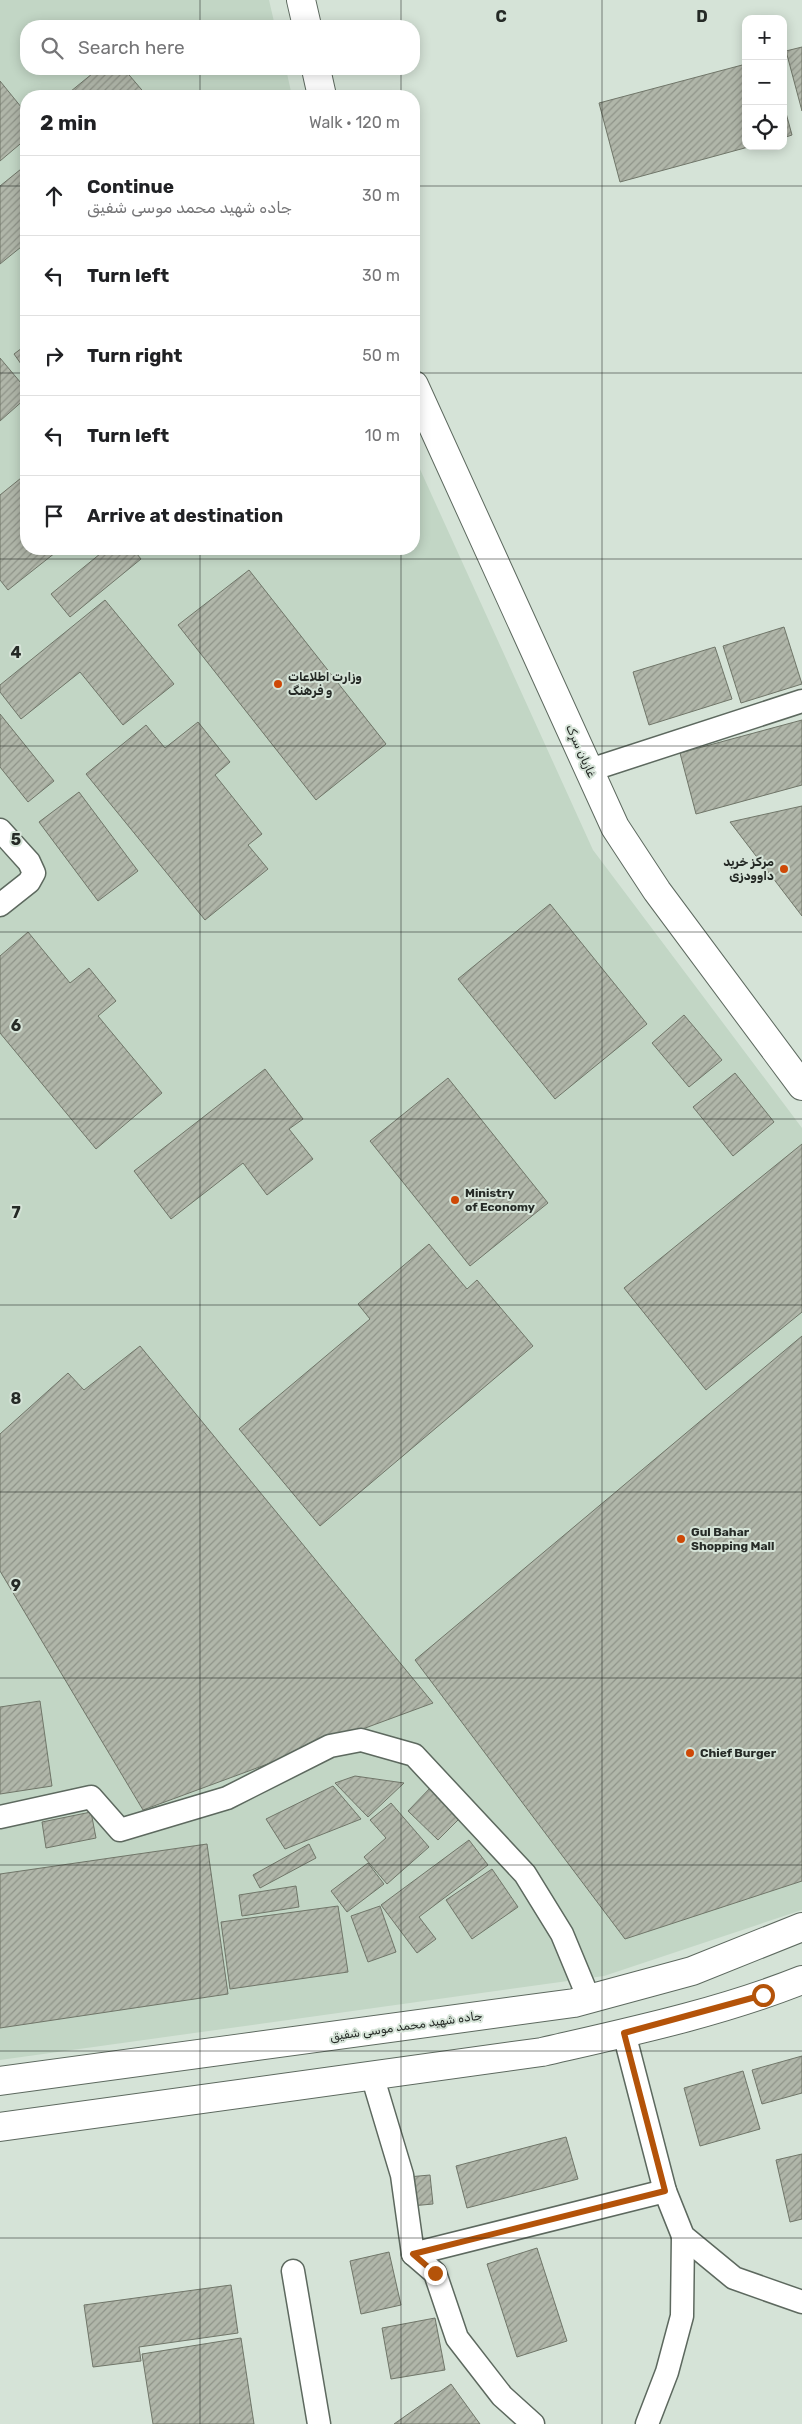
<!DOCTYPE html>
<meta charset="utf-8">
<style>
:root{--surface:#fff;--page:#f6f6f6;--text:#202124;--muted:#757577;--line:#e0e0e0}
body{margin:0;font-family:Rubik,Vazirmatn,sans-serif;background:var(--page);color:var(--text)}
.controls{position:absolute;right:15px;top:15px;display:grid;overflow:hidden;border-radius:10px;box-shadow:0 2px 12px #0003}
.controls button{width:45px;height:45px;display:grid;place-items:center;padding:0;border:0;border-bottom:1px solid var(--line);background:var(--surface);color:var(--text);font:25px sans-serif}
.stop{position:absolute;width:15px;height:15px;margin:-11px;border:4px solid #b45309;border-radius:50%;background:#fff}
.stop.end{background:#b45309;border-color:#fff;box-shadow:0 1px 5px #0008}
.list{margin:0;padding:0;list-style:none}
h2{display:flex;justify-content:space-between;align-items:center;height:65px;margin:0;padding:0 20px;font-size:21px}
h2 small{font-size:16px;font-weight:400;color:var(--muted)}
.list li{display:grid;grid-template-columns:32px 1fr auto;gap:15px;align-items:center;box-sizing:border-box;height:80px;padding:0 20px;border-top:1px solid var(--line)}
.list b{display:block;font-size:19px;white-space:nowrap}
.list p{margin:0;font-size:16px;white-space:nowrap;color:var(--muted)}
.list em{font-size:16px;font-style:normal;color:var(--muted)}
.icon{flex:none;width:28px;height:28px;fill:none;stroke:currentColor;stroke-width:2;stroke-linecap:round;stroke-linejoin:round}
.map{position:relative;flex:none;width:802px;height:2424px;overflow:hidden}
.search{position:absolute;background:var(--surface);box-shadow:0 2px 12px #0003;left:20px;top:20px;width:400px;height:55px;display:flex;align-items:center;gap:12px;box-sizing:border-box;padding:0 18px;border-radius:20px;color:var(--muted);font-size:19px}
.panel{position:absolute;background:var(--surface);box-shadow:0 2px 12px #0003;left:20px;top:90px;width:400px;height:465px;border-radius:20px}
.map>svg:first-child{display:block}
</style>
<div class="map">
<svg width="802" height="2424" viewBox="0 0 802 2424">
<defs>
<pattern id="building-hatch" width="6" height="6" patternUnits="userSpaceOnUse" patternTransform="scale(1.25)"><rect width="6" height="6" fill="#b0b6a9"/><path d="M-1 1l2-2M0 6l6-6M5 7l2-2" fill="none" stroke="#8f9489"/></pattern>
</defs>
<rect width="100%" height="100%" fill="#d5e3d7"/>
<path fill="#c2d6c5" d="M0 0H269L275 26H26V69H286L292 96H26V549H414V456L593 850 802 1128V1910L604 1976 0 2060Z"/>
<g fill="url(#building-hatch)" stroke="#707669">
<path d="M802 47V111L786 51Z"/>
<path d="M746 64V146H752L620 182 599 103Z"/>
<path d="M98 69H124L147 96H65Z"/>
<path d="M0 81 26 113V139L0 161Z"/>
<path d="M783 102 792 135 783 138Z"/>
<path d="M26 165V243L0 264V186Z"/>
<path d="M26 345V371L14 354Z"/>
<path d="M0 358 26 389V398L0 421Z"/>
<path d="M26 474V549H60L8 590 0 580V495Z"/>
<path d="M106 549H133L141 559 70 617 51 594Z"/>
<path d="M249 570 386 744 316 800 178 625Z"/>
<path d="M105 600 174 684 123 725 80 672 21 719 0 692V685Z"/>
<path d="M784 627 802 684 741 703 723 646Z"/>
<path d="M715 647 732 699 649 725 633 672Z"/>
<path d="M0 714 54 781 28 802 0 767Z"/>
<path d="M802 720V785L696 814 680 753Z"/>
<path d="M198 722 230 762 215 775 262 834 248 845 268 869 205 920 86 774 146 725 165 748Z"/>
<path d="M79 792 138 871 98 901 39 822Z"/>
<path d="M802 806V916L730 822Z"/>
<path d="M550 904 647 1024 555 1099 458 979Z"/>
<path d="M28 932 70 983 89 968 116 1001 98 1016 162 1093 96 1149 0 1033V956Z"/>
<path d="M684 1015 722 1060 689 1087 652 1043Z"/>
<path d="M265 1069 303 1119 289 1129 313 1159 267 1195 243 1163 171 1219 134 1171Z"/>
<path d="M735 1073 774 1122 733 1156 693 1107Z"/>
<path d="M448 1078 548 1203 470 1266 370 1141Z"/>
<path d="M802 1144V1312L706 1390 624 1288Z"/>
<path d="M429 1244 467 1289 477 1280 533 1346 320 1526 239 1429 370 1319 358 1304Z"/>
<path d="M802 1336V1881L625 1939 415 1660Z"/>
<path d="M140 1346 433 1703 143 1810 0 1571V1434L68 1373 84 1390Z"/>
<path d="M40 1701 52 1786 0 1794V1707Z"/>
<path d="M355 1776 404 1783 368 1817 335 1783Z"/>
<path d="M333 1786 361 1819 285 1849 266 1819Z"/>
<path d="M432 1786 463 1815 438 1840 408 1811Z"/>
<path d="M391 1803 429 1847 387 1884 364 1857 386 1838 370 1820Z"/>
<path d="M91 1812 96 1838 46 1848 42 1822Z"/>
<path d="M469 1840 488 1865 419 1917 436 1939 417 1953 381 1905Z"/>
<path d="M207 1844 228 1994 0 2028V1874Z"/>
<path d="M309 1844 316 1858 260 1888 253 1875Z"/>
<path d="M368 1863 384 1884 347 1912 331 1891Z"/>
<path d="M492 1869 518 1907 472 1939 446 1900Z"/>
<path d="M296 1886 299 1907 242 1916 239 1895Z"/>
<path d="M338 1906 348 1972 230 1989 221 1922Z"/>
<path d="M380 1906 396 1952 368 1962 351 1916Z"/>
<path d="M802 2056V2093L762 2104 752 2070Z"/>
<path d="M743 2071 760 2129 700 2146 684 2088Z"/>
<path d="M566 2137 578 2179 467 2208 456 2166Z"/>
<path d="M802 2154V2219L790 2222 776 2160Z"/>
<path d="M430 2175 433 2204 411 2206 408 2177Z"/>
<path d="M537 2248 567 2341 517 2357 487 2264Z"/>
<path d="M389 2252 401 2305 361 2314 350 2261Z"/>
<path d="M231 2285 238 2333 139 2347 141 2361 93 2367 84 2305Z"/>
<path d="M435 2318 445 2370 391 2379 382 2328Z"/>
<path d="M241 2338 254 2424H153L142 2354Z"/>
<path d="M451 2384 480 2424H394Z"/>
</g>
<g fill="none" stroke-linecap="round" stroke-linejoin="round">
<g stroke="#5d695f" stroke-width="25">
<g id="service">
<path d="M590 770 802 701"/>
<path d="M0 830 29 862 34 873 29 882 0 905"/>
<path d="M0 1817 91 1797 120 1830 227 1798 330 1746 361 1740 414 1755 525 1874 562 1934 589 1999"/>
<path d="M624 2033 665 2191 683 2236 734 2278 802 2302"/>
<path d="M372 2075 402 2175 413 2254 435 2273 457 2338 502 2396 533 2424"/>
<path d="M413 2254 665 2191"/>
<path d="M293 2271 319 2424"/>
<path d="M647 2424 667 2372 682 2316 683 2236"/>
</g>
</g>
<g stroke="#5d695f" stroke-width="30">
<g id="secondary">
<path d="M301 0 307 26"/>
<path d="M316 69 322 96"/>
<path d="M414 385 615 827 657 891 802 1086"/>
<path d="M0 2081 574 2003 692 1971 802 1927"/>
<path d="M0 2127 542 2052C629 2032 719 2013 802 1980"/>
</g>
</g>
<use href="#service" stroke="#fff" stroke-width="22"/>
<use href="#secondary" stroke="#fff" stroke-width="28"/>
</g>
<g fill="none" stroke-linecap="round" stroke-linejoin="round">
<path stroke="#b45309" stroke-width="6" d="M435 2273 413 2254 665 2191 624 2033 763 1995"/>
</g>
<path fill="none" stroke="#252a26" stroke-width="1" stroke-opacity="0.55" d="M200 0V26M401 0V26M602 0V2424M200 69V96M401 69V96M0 186H26M414 186H802M0 373H26M414 373H802M200 549V2424M401 549V2424M0 559H802M0 746H802M0 932H802M0 1119H802M0 1305H802M0 1492H802M0 1678H802M0 1865H802M0 2051H802M0 2238H802"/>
<g fill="#ce4806" stroke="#d5e3d7" stroke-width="2">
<circle cx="278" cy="684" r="5"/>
<circle cx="784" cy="869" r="5"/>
<circle cx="455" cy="1200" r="5"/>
<circle cx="681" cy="1539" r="5"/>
<circle cx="690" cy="1753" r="5"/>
</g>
<g text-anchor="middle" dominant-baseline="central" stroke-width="4" stroke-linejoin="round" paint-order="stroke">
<g font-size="12" font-weight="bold" fill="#252a26" stroke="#d5e3d7" text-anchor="start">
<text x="288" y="677">وزارت اطلاعات<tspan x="288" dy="14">و فرهنگ</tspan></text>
<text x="774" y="862" text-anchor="end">مرکز خرید<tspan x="774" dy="14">داوودزی</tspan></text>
<text x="465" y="1193">Ministry<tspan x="465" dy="14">of Economy</tspan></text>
<text x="691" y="1532">Gul Bahar<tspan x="691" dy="14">Shopping Mall</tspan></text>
<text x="700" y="1753">Chief Burger</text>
</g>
<g font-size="12" fill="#252a26" stroke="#d5e3d7">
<text transform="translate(581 751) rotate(66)">غازیان سړک</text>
<text transform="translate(406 2026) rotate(-8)">جاده شهید محمد موسی شفیق</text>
</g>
</g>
<g font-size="16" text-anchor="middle" font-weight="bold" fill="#252a26" stroke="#d5e3d7" stroke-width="4" stroke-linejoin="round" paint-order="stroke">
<text x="501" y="22">C</text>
<text x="702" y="22">D</text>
<text x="16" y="658">4</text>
<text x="16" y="845">5</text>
<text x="16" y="1031">6</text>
<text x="16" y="1218">7</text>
<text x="16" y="1404">8</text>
<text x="16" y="1591">9</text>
</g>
</svg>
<div class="controls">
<button>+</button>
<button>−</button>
<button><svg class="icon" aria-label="locate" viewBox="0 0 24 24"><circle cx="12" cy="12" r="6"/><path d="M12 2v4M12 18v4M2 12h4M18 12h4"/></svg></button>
</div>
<div class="stop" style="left:763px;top:1995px"></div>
<div class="stop end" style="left:435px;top:2273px"></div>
<div class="search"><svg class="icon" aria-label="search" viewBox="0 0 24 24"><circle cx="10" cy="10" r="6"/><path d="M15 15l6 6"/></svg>Search here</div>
<section class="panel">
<h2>2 min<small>Walk · 120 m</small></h2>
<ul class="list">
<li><svg class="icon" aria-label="ahead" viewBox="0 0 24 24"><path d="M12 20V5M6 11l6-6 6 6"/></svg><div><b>Continue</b><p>جاده شهید محمد موسی شفیق</p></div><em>30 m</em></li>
<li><svg class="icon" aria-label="left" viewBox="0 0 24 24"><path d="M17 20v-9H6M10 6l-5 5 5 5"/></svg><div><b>Turn left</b></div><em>30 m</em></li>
<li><svg class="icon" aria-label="right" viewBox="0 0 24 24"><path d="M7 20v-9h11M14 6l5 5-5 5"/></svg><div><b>Turn right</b></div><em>50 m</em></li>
<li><svg class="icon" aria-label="left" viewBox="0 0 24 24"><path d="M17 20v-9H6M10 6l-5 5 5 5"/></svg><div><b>Turn left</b></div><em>10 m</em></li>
<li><svg class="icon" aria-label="arrive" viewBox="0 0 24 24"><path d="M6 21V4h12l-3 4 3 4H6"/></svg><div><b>Arrive at destination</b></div></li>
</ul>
</section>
</div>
